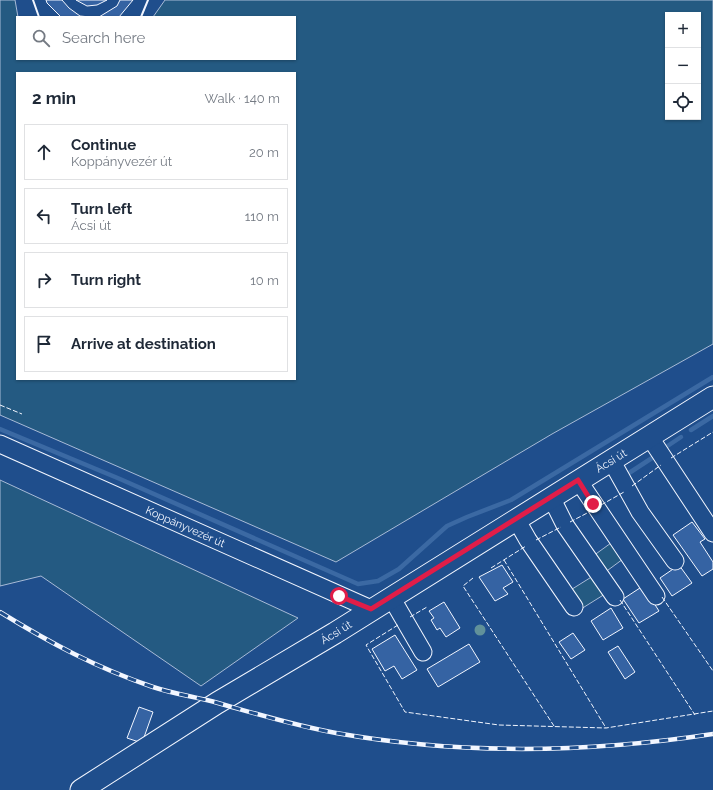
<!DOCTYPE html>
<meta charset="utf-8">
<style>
:root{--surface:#fff;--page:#f6f6f7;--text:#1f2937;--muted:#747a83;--line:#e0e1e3}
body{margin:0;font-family:Raleway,sans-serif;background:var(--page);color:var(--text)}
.controls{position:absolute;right:12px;top:12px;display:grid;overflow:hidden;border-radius:0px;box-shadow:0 1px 3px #0004}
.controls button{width:36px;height:36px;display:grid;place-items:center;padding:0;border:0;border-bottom:1px solid var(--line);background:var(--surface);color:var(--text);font:20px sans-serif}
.stop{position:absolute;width:12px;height:12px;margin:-9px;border:3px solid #e11d48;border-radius:50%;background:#fff}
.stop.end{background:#e11d48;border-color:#fff;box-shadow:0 1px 4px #0008}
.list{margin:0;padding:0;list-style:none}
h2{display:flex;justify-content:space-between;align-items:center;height:52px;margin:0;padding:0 16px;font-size:17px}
h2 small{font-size:13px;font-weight:400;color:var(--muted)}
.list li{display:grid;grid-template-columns:26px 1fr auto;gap:12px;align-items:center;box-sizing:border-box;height:56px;margin:0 8px 8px;padding:0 8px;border:1px solid var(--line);border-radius:0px}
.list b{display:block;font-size:15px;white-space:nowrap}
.list p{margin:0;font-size:13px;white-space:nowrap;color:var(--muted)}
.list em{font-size:13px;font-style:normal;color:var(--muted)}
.icon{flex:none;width:22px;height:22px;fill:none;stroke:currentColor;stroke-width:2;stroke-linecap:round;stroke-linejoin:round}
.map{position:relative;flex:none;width:713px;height:790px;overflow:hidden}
.search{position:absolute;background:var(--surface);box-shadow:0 1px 3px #0004;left:16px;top:16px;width:280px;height:44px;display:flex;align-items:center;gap:10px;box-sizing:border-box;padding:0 14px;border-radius:0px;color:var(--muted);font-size:15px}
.panel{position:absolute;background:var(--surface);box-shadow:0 1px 3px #0004;left:16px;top:72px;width:280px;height:308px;border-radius:0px}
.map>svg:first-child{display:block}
</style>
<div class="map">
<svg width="713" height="790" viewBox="0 0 713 790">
<rect width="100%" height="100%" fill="#1f4e8c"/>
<g fill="#245a82" stroke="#a8bbd7" fill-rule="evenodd">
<path d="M0 0H15L18 17 17 59H295V17H153L165 0H713V344L552 434 336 562 0 415ZM668 15H698V117H668ZM17 73H295V379H17Z"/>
<path d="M0 480 298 618 201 686 41 576 0 586Z"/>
<path d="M611 543 623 559 604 573 593 556Z"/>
<path d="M593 576 605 594 581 609 569 591Z"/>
</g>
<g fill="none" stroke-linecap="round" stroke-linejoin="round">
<g stroke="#3b69a3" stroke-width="4.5">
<path d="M0 429 120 479 358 584 378 581 399 569 447 526 467 517 511 500 713 377"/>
<path d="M691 430 713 416"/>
<path d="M663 449 681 437"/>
<path d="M626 475 652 458"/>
</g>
</g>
<g fill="#3563a3" stroke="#f2f6ff">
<path d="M46 0H62L69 8 80 16 90 17H61L47 3Z"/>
<path d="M76 0H107L97 5 87 6Z"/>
<path d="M120 0H133L119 17H99L117 6Z"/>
<path d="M692 522 705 539 700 542 713 562V569L702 576 673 535Z"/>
<path d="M502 565 513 582 503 588 508 594 495 601 479 577Z"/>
<path d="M679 565 692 583 672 596 660 578Z"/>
<path d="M643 586 659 611 639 623 623 599Z"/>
<path d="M444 602 460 628 446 637 440 628 437 630 431 620 434 618 429 611Z"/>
<path d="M611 608 623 628 603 640 591 621Z"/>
<path d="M573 633 585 650 571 659 559 642Z"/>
<path d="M395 635 417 670 402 679 394 666 385 671 372 649Z"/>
<path d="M469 644 480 662 438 687 427 669Z"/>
<path d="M618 646 635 672 625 679 608 652Z"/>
<path d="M139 707 153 712 142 743 127 738Z"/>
</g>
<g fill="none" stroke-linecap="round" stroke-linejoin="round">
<g stroke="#f2f6ff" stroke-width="19">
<g id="minor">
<path d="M649 436 713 533"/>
<path id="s1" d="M0 444 371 609"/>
<path d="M611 460 640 512 675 561"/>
<path d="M578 480 656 596"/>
<path d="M551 497 565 525 615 597"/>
<path d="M516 519 528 540 574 607"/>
<path d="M391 597 423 652"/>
</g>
</g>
<g stroke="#f2f6ff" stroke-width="23">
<g id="major">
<path id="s2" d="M81 790 217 703 335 633 713 397"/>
</g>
</g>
<use href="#minor" stroke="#1f4e8c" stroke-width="17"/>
<use href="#major" stroke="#1f4e8c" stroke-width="21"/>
<g stroke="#f2f6ff" stroke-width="4.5">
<path id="rail" d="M0 612C50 643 97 668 153 687 174 694 196 697 218 703 257 714 296 726 336 733 461 755 588 753 713 734"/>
</g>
<use href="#rail" stroke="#1f4e8c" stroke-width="3" stroke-dasharray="9" stroke-linecap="butt"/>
<g stroke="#f2f6ff" stroke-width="1" stroke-dasharray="5 2" stroke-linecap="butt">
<path d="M0 405 22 414"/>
<path d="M671 458 713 432"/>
<path d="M632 486 661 465"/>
<path d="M601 505 624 492"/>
<path d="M570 522 591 511"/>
<path d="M536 540 561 527"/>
<path d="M504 560 606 728"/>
<path d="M491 568 526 546"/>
<path d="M473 578 463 586 554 726"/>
<path d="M662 597 713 671"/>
<path d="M620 600 695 715"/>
<path d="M410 617 427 607"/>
<path d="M398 625 366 645 405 712 499 725 606 728 713 711"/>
</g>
<g stroke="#f2f6ff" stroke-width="2">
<path d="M33 0 39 17"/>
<path d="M141 17 148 0"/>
</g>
</g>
<circle fill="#61919a" cx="480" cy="630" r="5.5"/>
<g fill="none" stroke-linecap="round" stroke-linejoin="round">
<path stroke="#e11d48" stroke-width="5" d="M339 596 371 609 578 480 593 504"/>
</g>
<g text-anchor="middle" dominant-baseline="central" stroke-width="3" stroke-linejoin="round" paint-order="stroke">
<g font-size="11" fill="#f2f6ff" stroke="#1f4e8c">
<text stroke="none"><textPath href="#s2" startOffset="624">Ácsi út</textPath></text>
<text stroke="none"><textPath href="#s1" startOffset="203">Koppányvezér út</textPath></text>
<text stroke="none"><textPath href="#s2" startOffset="300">Ácsi út</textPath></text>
</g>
</g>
</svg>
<div class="controls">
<button>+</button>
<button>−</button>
<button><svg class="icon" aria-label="locate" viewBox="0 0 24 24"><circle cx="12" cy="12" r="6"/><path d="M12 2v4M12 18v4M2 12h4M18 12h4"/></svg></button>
</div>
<div class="stop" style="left:339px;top:596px"></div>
<div class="stop end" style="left:593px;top:504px"></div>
<div class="search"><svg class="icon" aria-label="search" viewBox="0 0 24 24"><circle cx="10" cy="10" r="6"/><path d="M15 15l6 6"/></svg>Search here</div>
<section class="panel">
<h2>2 min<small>Walk · 140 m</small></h2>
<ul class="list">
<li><svg class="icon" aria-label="ahead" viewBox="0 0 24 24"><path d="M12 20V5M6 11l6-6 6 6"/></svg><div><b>Continue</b><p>Koppányvezér út</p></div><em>20 m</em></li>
<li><svg class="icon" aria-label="left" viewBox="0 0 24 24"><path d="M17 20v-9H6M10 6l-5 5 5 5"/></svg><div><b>Turn left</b><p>Ácsi út</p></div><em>110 m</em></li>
<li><svg class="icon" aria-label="right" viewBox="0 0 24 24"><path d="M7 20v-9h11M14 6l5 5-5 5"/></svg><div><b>Turn right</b></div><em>10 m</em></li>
<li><svg class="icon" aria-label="arrive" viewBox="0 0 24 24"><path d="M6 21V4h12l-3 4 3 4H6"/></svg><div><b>Arrive at destination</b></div></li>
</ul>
</section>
</div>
